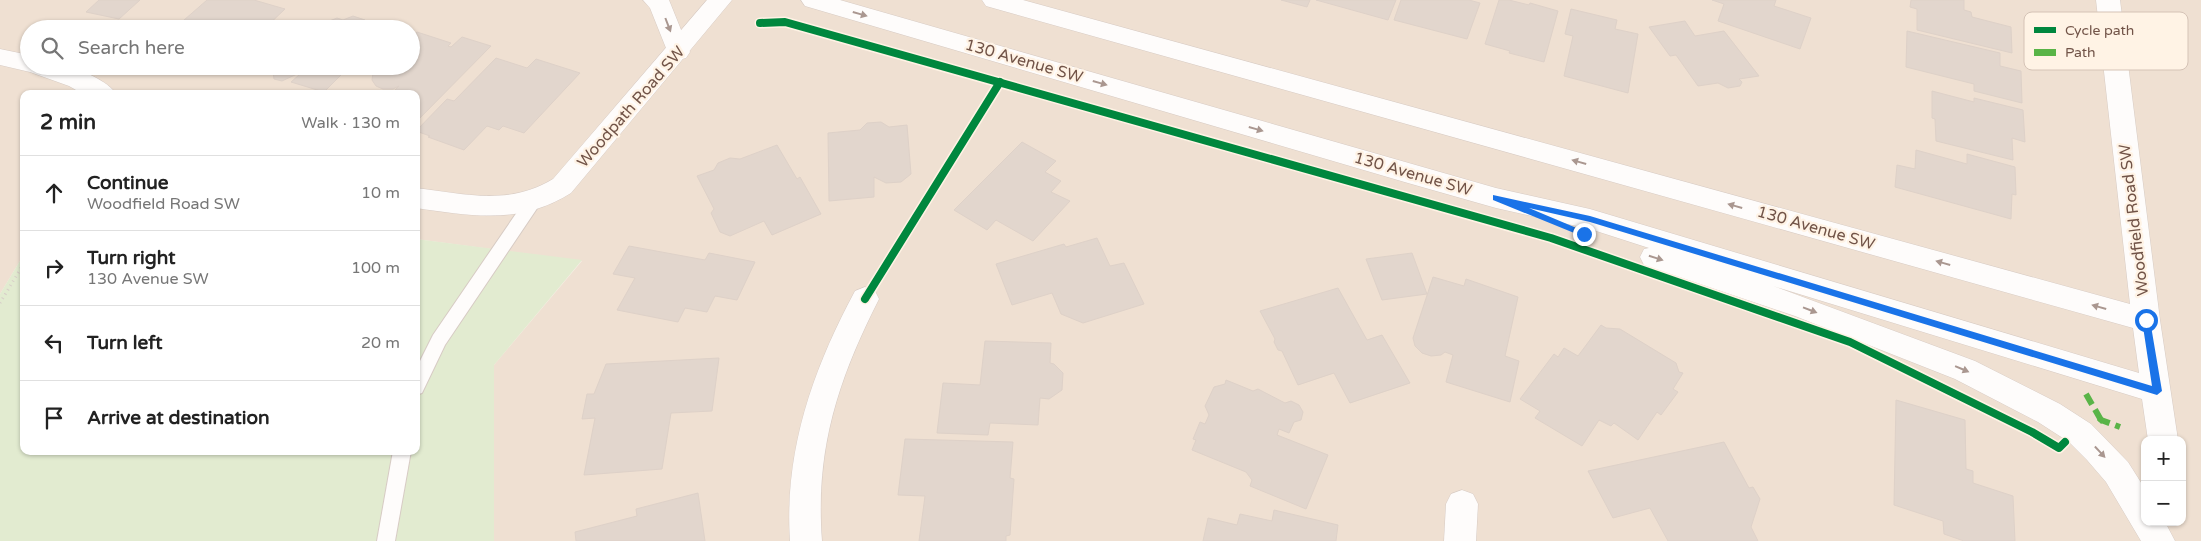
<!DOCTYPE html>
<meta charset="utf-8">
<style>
:root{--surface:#fff;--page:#f6f6f6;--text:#222;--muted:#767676;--line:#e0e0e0}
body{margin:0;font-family:"Varela Round",sans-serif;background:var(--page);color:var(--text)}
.controls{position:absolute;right:15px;bottom:15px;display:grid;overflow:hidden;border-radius:10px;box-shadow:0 1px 4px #0004}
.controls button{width:45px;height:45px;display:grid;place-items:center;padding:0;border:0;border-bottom:1px solid var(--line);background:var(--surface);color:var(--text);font:25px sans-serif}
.stop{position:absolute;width:15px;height:15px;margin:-11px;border:4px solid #1a73e8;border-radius:50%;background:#fff}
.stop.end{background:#1a73e8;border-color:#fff;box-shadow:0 1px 5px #0008}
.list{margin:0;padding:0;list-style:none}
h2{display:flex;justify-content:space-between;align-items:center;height:65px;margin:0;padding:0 20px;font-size:21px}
h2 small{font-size:16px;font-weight:400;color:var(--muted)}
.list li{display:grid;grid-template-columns:32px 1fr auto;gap:15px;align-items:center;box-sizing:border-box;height:75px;padding:0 20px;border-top:1px solid var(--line)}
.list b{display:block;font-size:19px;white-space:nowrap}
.list p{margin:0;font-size:16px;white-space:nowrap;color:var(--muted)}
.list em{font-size:16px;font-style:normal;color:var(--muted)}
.icon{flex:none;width:28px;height:28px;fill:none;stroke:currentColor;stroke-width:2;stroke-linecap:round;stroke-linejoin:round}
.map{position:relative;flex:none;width:2201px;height:541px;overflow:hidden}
.search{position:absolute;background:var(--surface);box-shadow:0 1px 4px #0004;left:20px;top:20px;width:400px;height:55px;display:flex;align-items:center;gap:12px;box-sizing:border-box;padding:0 18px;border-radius:28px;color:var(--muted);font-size:19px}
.panel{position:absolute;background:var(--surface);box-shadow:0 1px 4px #0004;left:20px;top:90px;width:400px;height:365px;border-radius:10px}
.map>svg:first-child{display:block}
</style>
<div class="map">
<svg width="2201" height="541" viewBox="0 0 2201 541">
<rect width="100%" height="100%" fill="#f6eee5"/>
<path fill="#efe0d2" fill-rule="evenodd" d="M0 0H2201V541H494V365L582 261 416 239V94H24V254L0 294ZM29 29H411V66H29ZM2145 440H2182V522H2145Z"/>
<path fill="#e2ebd0" d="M416 239 582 260 494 365V541H0V294L24 254V451H416Z"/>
<g fill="#e2d6cd" stroke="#ded1c8">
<path d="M99 0H140L119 19 86 12Z"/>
<path d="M207 0H254L285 9 264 29H181L176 27Z"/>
<path d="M1281 0H1310L1307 7Z"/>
<path d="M1316 0H1396L1388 20Z"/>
<path d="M1401 0H1469L1480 3 1467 39 1394 20Z"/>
<path d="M1499 0H1509L1529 5 1530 3 1558 11 1544 62 1509 53 1510 51 1485 44Z"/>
<path d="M1712 0H1776L1774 6 1811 18 1800 49 1718 21 1724 4Z"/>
<path d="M1911 0H1964V10L1971 12 1972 17 2011 27 2012 53 1917 30V9L1910 7Z"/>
<path d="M1571 9 1617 20 1615 29 1638 34 1628 93 1564 76 1573 36 1565 34Z"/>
<path d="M353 16 365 20 366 24 362 29H320L327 22 337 18 343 20Z"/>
<path d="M1685 21 1695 36 1724 31 1759 76 1739 79 1742 82 1740 86 1728 88 1718 83 1698 86 1676 55 1670 56 1649 27Z"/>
<path d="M1907 31 2000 53V66L2021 71 2022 103 1974 91V84L1906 67Z"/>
<path d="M417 32 451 43 448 46 451 47 462 37 491 46 416 122V94H391L399 86 393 89H383L376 86 372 80 373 73 380 66H411V37Z"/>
<path d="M496 58 527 68 536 59 580 73 524 133 503 126 499 130 487 126 464 150 428 137 430 136 416 131 447 99 454 101Z"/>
<path d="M279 66H350L324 92 291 82 299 75 297 74 282 81 274 79 273 72Z"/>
<path d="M1932 91 1974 102V98L2023 110 2025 142 2012 138 2013 160 1936 141 1935 119 1932 118Z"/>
<path d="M881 122 889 127 907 125 911 174 901 182 886 183 874 177V197L829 201 828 133 860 130 867 123Z"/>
<path d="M1022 142 1056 161 1045 172 1061 181 1051 192 1070 201 1033 241 996 220 987 230 954 210Z"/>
<path d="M777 145 797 179 800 177 821 214 772 235 764 221 730 236 720 232 711 213 714 209 697 176 714 170 718 163 730 158 740 159Z"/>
<path d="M1916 150 1967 164V154L2015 167 2016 195 2012 194 2011 219 1895 187 1897 165 1915 169Z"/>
<path d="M1097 238 1110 266 1124 263 1144 304 1083 323 1061 314 1052 293 1012 305 996 264 1064 244 1066 247Z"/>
<path d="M629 246 705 260 709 253 755 262 737 300 715 296 707 312 685 308 678 322 617 310 635 278 613 274Z"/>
<path d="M1412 253 1427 294 1382 300 1366 259Z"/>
<path d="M1433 277 1464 286 1466 279 1518 297 1505 356 1519 361 1510 402 1446 382 1453 355 1445 352 1441 355 1431 356 1422 353 1415 346 1413 338Z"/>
<path d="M1338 288 1367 340 1382 335 1410 383 1350 403 1334 373 1298 385 1282 351 1278 350 1274 342 1275 339 1260 311Z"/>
<path d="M1601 325 1606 328 1620 329 1676 363 1679 372 1683 373 1673 389 1678 392 1661 415 1657 412 1638 440 1614 423 1611 426 1599 420 1582 446 1535 418 1540 411 1520 399 1554 354 1558 357 1564 348 1578 356Z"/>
<path d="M985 341 1051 343 1050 363 1054 364 1063 373 1062 390 1049 399 1040 398 1038 425 990 423 988 435 937 433 943 383 980 385Z"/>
<path d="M719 358 712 411 671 413 662 469 584 475 595 418 582 419 587 394H594L606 364Z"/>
<path d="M1226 380 1253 391 1258 389 1285 403 1291 401 1299 405 1303 412 1301 420 1294 422 1289 433 1279 429 1277 435 1328 455 1306 509 1250 486 1252 480 1246 472 1192 450 1196 440 1193 439 1200 422 1205 424 1209 415 1205 406 1214 387 1225 384Z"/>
<path d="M1896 400 1965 420 1966 469 1973 471V483L2013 496 2015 541H1964L1944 534 1943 521 1894 505Z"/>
<path d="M905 439 1013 442 1010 478 1014 479 1010 535 1006 536V541H919L925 496 898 495Z"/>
<path d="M1724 442 1749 488 1753 487 1760 499 1751 527 1758 541H1668L1650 508 1613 518 1588 471Z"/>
<path d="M698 493 705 541H576L575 532 637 516 636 509Z"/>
<path d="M1274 510 1338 525 1336 541H1203L1208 518 1237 525 1240 514 1272 521Z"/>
</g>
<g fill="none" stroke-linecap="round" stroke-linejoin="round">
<g stroke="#d7cbc4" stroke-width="2">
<g id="service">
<path d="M532 197 538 199 540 203 538 207 445 345 422 393 416 395V369L433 335 526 199Z"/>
<path d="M393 451H411L395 541H377Z"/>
</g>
</g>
<g stroke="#d7cbc4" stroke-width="1">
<g id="minor">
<path d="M707 0H732L571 193C520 225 473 216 416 208V188C465 194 509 206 553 179Z"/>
<path d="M0 49 29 55V66C40 66 53 64 65 66 78 68 110 82 116 94H83L69 86 30 72 0 65Z"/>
<path d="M865 287 875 291 879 299C838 380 815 449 822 541H790C784 451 813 369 855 291Z"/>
<path d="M1462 490 1473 494 1478 504 1476 541H1444L1446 504 1451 494Z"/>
</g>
</g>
<g stroke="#d7cbc4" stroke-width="1">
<g id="tertiary">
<path d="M643 0H669L690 52 686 58 678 60 670 58 650 8Z"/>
<path d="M801 0H840L1496 188 1590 209 2139 373 2133 328 986 6 982 0H1023L2130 304 2096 0H2120L2160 320 2178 440H2148L2142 399 1773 286 1975 361 2060 404 2091 424 2128 462 2145 489V522H2165L2175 541H2141L2106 482 2087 460 2069 442 2038 422 1955 379 1795 316 1644 265 1640 257 1644 249 1649 248 1590 229 1496 208 1408 183 805 6Z"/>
</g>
</g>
<path stroke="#d7cdc8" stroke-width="3" stroke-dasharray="1 4" stroke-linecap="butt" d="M0 303 24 263"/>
<use href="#service" fill="#fefcfb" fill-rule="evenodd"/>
<use href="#minor" fill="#fefcfb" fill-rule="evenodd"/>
<use href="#tertiary" fill="#fefcfb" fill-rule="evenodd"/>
<g stroke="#59b447" stroke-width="6" stroke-dasharray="12 6" stroke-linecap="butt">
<path d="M2086 394 2101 420"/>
<path d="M2099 422 2101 420 2120 427"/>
</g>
<g stroke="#fff3e5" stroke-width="11">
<g id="cycleway">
<path d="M760 23 785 22 1551 238 1850 342 2032 432 2059 448 2065 442"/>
<path d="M865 299 1000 82"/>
</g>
</g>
<use href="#cycleway" stroke="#00873e" stroke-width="8"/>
</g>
<defs><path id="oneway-solid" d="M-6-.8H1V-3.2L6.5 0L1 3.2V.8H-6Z" transform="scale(1.25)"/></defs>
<g fill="#aa9790">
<use href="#oneway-solid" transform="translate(860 14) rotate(16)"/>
<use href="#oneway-solid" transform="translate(668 25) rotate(69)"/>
<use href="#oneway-solid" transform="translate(1100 83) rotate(16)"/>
<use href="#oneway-solid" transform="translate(1256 129) rotate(16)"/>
<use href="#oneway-solid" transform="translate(1579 162) rotate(-164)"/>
<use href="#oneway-solid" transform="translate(1735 206) rotate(-164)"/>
<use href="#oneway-solid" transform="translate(1656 258) rotate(18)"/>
<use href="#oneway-solid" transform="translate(1943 263) rotate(-164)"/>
<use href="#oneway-solid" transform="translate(2099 307) rotate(-164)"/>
<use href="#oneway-solid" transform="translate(1810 310) rotate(21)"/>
<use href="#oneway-solid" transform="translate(1962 369) rotate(23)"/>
<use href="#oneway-solid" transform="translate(2100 452) rotate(47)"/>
</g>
<path fill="#1a73e8" d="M1493 195 1590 216 2152 386 2142 320 2146 316 2150 320 2162 391 2157 395 1590 222 1529 208 1586 232 1588 234 1584 237 1493 200Z"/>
<g text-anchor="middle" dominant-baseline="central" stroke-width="4.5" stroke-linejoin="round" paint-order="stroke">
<g font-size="16" fill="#725448" stroke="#fff3e5">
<text transform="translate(1024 61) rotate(16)">130 Avenue SW</text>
<text transform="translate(631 107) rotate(-49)">Woodpath Road SW</text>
<text transform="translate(1413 174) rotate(16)">130 Avenue SW</text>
<text transform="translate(2134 220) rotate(-97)">Woodfield Road SW</text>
<text transform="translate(1816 228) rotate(16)">130 Avenue SW</text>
</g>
</g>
<rect x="2024" y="12" width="164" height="58" rx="8" fill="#fff3e5" stroke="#d5c3b6" stroke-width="1"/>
<rect x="2034" y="27" width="22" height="6" fill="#00873e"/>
<rect x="2034" y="49" width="22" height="7" fill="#59b447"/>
<g font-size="14" fill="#725448">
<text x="2065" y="35">Cycle path</text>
<text x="2065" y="57">Path</text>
</g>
</svg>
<div class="controls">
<button>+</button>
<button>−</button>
</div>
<div class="stop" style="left:2146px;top:320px"></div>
<div class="stop end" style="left:1584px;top:234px"></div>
<div class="search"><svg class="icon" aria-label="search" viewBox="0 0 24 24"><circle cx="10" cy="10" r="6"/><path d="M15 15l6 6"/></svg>Search here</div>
<section class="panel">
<h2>2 min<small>Walk · 130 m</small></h2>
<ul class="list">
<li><svg class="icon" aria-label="ahead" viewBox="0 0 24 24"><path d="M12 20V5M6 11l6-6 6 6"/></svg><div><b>Continue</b><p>Woodfield Road SW</p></div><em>10 m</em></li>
<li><svg class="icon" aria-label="right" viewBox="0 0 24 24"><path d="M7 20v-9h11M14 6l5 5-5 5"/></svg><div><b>Turn right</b><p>130 Avenue SW</p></div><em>100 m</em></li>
<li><svg class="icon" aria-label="left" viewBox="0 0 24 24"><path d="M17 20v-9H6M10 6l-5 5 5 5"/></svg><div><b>Turn left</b></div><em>20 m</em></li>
<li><svg class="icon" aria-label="arrive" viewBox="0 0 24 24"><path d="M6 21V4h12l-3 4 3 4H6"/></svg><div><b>Arrive at destination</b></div></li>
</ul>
</section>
</div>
